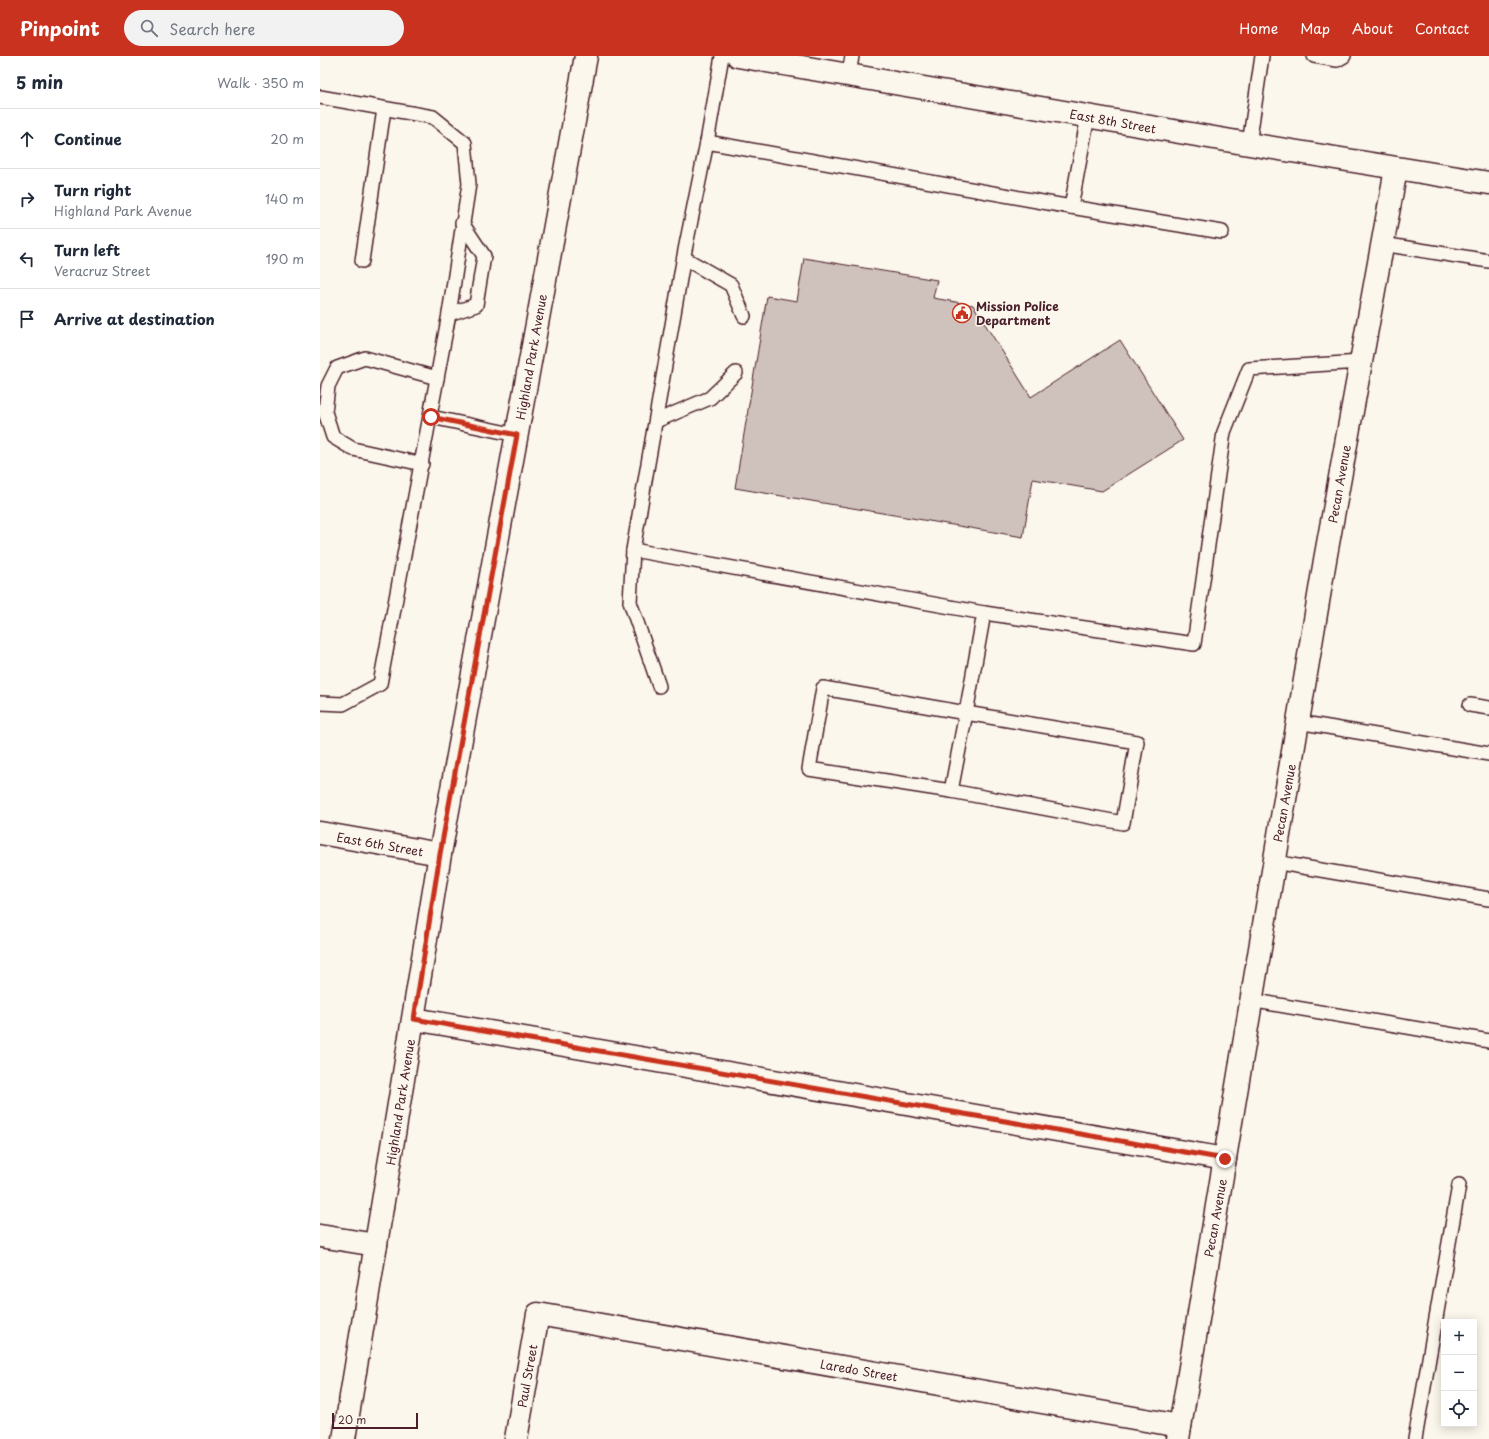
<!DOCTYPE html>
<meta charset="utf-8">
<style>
:root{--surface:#fff;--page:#f2f2f3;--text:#1f2937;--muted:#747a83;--line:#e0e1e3;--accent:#c8321e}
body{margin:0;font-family:"Playpen Sans",sans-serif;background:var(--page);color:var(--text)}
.controls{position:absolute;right:12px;bottom:12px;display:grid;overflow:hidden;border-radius:0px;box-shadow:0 2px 10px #0003}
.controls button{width:36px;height:36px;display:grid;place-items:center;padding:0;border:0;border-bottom:1px solid var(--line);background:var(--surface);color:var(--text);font:20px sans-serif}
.scale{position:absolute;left:12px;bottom:10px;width:86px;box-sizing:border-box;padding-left:4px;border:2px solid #4a1f2b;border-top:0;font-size:11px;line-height:14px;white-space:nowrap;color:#4a1f2b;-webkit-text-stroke:3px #fbf7ec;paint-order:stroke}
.stop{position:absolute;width:12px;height:12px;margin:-9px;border:3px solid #c8321e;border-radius:50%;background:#fff}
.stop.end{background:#c8321e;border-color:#fff;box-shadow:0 1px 4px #0008}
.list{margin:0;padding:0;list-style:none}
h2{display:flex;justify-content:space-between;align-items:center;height:52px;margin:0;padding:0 16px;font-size:17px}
h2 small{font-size:13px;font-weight:400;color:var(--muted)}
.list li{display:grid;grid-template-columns:26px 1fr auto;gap:12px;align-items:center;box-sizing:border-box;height:60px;padding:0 16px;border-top:1px solid var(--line)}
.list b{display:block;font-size:15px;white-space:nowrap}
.list p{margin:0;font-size:13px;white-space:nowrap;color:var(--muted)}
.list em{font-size:13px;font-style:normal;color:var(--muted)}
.icon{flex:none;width:22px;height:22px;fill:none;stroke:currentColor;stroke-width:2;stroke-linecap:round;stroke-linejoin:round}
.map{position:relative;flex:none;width:1169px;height:1383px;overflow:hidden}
header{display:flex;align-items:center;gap:24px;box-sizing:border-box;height:56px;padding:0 20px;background:var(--accent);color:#fff}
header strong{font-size:19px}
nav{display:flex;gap:22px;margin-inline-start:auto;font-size:14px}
.search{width:280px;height:36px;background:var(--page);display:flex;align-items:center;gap:10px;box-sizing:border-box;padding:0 14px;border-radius:22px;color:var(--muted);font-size:15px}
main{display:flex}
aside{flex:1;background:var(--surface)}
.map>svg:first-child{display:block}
</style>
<header>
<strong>Pinpoint</strong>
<div class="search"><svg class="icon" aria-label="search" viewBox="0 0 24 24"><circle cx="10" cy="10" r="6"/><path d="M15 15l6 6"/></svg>Search here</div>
<nav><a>Home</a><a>Map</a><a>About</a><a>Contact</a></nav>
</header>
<main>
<aside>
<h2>5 min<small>Walk · 350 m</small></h2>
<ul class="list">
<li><svg class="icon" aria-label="ahead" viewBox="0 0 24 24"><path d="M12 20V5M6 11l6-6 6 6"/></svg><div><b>Continue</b></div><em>20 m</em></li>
<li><svg class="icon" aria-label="right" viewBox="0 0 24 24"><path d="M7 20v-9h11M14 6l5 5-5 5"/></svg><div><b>Turn right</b><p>Highland Park Avenue</p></div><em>140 m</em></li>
<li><svg class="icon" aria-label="left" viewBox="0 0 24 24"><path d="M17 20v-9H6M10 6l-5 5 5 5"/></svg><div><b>Turn left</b><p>Veracruz Street</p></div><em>190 m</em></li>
<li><svg class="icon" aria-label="arrive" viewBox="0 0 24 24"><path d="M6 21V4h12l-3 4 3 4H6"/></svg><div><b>Arrive at destination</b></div></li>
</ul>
</aside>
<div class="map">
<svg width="1169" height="1383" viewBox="0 0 1169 1383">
<rect width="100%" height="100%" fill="#fbf7ec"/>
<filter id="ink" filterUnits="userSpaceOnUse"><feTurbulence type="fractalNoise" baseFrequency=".025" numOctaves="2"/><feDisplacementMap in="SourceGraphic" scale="8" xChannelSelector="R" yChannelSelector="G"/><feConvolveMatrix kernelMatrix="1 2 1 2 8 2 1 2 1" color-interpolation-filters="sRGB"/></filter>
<g filter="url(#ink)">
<path fill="#cfc2bc" stroke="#4a1f2b" d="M484 202 617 224 613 242 653 249 711 341 800 284 863 384 782 435 713 423 703 481 415 432 447 240 477 245Z"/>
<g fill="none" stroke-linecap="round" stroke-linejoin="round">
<g stroke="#4a1f2b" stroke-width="16">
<g id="lane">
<path d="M994 0 1017 4 1024 0"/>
<path d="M529 19 532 0"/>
<path d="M0 41 113 61 145 87 149 128 129 258 60 628 23 648 0 647"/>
<path d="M768 60 751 151 902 176"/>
<path d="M387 86 402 0"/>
<path d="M929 88 942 0"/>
<path d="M1062 188 1169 205"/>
<path d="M364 202 411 229 424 260"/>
<path d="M42 205 64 53"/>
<path d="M129 258 156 249 164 200 142 167"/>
<path d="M111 361 197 379"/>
<path d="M336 365 390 342 416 317"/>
<path d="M102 408 33 393 13 381 5 356 8 330 17 312 45 302 117 322"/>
<path d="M313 494 310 546 339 630"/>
<path d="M664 557 874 588 904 376 929 313 1041 306"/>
<path d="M1150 649 1169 652"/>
<path d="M978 666 1169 698"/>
<path d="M631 735 646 657 817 686 803 767 631 735 489 713 503 632 646 657 664 557 313 494 365 194 387 86 751 151"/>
<path d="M954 806 1169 843"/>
<path d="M930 944 1169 985"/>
<path d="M1095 1383 1139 1129"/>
</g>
</g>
<g stroke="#4a1f2b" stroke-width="25">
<g id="street">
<path d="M418 0 929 88 1169 127"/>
<path d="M0 777 120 798"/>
<path d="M94 963 905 1103"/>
<path d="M0 1180 56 1189"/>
<path d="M24 1383 120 798 266 0"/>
<path d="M196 1383 218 1258 860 1370"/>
<path d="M858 1383 1005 504 1076 113"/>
</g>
</g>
<use href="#lane" stroke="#fbf7ec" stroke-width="13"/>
<use href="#street" stroke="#fbf7ec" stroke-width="22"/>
</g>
</g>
<g fill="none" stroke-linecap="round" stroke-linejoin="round" filter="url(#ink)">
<path stroke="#c8321e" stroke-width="5" d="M111 361 197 379 120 798 94 963 905 1103"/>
</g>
<defs>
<g id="civic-ring" transform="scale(1)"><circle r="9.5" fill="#fbf7ec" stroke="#c8321e" stroke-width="1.5"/><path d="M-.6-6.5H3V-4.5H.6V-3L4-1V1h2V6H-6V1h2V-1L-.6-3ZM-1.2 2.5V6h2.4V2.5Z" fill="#c8321e"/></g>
</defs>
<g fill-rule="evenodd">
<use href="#civic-ring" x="642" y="257"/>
</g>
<g text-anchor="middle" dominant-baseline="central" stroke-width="3" stroke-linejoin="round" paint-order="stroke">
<g font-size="12" fill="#4a1f2b" stroke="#fbf7ec">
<text transform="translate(793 65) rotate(10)">East 8th Street</text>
<text transform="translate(211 301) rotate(-80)">Highland Park Avenue</text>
<text transform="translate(1019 428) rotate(-80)">Pecan Avenue</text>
<text transform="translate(964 747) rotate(-80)">Pecan Avenue</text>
<text transform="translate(60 788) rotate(10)">East 6th Street</text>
<text transform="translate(80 1046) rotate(-81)">Highland Park Avenue</text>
<text transform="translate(895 1162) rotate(-80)">Pecan Avenue</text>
<text transform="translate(539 1314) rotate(10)">Laredo Street</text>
<text transform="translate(207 1320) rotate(-80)">Paul Street</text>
</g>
<g font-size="12" font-weight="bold" fill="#4a1f2b" stroke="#fbf7ec" text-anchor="start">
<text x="656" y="250">Mission Police<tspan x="656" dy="14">Department</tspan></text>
</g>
</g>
</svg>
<div class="controls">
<button>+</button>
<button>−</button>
<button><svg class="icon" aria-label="locate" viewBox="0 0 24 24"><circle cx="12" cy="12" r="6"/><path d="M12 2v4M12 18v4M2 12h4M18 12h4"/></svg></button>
</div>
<div class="scale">20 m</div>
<div class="stop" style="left:111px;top:361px"></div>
<div class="stop end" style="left:905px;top:1103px"></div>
</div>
</main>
